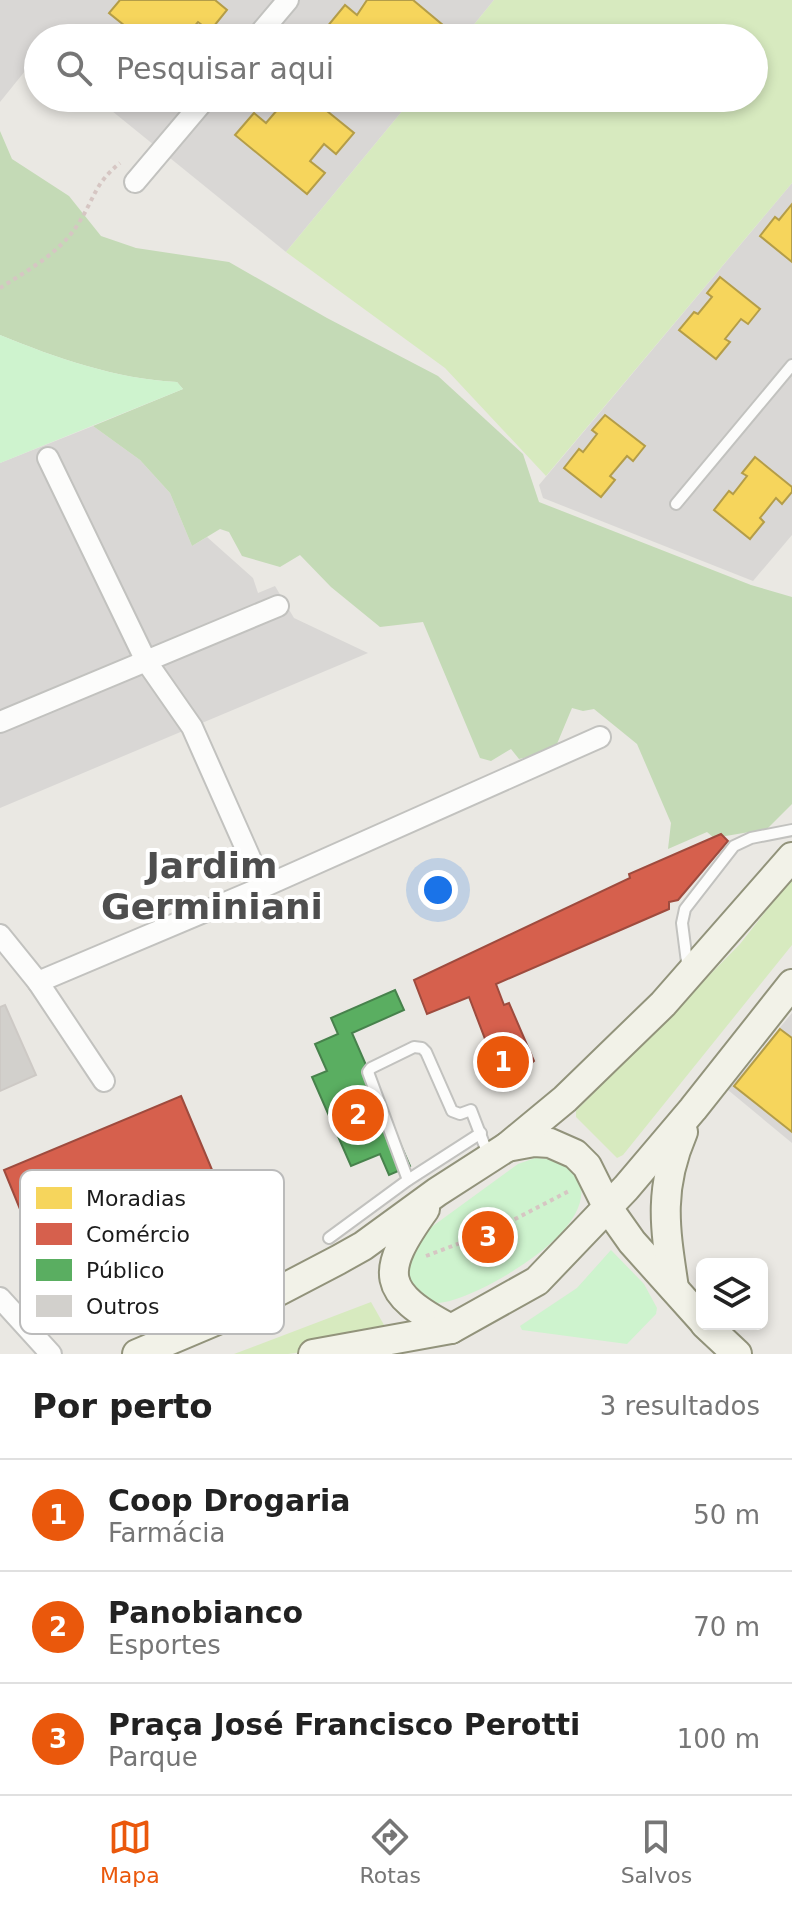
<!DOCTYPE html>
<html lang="pt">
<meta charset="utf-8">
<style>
:root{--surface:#fff;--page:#f2f2f2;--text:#222;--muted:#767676;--line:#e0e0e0;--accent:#ea580c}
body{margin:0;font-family:"DejaVu Sans",sans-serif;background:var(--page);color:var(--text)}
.controls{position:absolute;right:24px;bottom:24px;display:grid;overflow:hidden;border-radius:12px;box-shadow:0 4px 12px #0003}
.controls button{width:72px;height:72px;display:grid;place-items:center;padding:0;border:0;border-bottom:2px solid var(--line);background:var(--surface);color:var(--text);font:40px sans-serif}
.you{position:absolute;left:438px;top:890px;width:28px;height:28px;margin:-20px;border:6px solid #fff;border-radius:50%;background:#1a73e8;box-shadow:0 0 0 12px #1a73e833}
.badge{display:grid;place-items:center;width:52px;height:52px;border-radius:50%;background:var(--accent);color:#fff;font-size:26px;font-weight:700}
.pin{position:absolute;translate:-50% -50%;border:4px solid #fff;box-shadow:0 2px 8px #0006}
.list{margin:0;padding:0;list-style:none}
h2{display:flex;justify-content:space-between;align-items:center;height:104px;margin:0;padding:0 32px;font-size:34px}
h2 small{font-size:26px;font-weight:400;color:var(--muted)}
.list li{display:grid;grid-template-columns:52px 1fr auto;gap:24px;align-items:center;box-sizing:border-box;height:112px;padding:0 32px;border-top:2px solid var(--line)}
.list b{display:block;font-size:30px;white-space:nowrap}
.list p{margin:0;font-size:26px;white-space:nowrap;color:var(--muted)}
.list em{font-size:26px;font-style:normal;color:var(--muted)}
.icon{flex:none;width:44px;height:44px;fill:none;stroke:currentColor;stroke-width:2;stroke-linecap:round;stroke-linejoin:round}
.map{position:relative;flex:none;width:792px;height:1354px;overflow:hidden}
.search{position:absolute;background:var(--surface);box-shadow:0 4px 12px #0003;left:24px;right:24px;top:24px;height:88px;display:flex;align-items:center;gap:20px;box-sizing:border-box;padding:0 28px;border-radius:44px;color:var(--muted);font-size:30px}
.sheet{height:440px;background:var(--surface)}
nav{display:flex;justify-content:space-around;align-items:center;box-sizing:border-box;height:112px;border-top:2px solid var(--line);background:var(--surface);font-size:22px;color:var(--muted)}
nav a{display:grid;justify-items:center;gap:4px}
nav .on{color:var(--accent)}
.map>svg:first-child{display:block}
</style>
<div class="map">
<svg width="792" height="1354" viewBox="0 0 792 1354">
<rect width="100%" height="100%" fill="#eae8e3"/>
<g fill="#d9d7d5">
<path d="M0 0H494L463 38H38V55L0 102Z"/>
<path d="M96 98H413L286 252Z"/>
<path d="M792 183V535L753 581 543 498 539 485Z"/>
<path d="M93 426 140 460 170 493 192 546 207 537 253 578 258 593 275 586 294 618 368 653 0 808V463Z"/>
<path d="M792 1013V1143L728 1090Z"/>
</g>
<g fill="#d7eabf">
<path d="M494 0H792V183L546 476 445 368 286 252 413 98H754V38H463Z"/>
<path d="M792 878V945L623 1155 617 1158 576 1117V1111L740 944Z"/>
<path d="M371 1302 392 1339 288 1354H234Z"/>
</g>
<path fill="#c4dab6" d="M0 131 12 159 69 196 101 236 136 248 229 262 327 318 438 376 523 454 539 502 751 585 792 597V804L767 829 714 838 707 832 668 849 671 823 637 744 594 709 583 711 572 708 554 751 519 759 511 749 491 761 480 758 423 622 380 627 331 587 300 555 280 567 242 556 229 532 220 529 192 546 170 493 140 460 93 426 183 389 177 382C117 379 56 358 0 335Z"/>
<g fill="#cef3ce">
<path d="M0 335C56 358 117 379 177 382L183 389 0 463Z"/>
<path d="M535 1158C554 1159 574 1162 580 1183 594 1231 493 1287 456 1299 448 1302 439 1303 431 1304L407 1286 403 1257 426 1231 518 1164Z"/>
<path d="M611 1250 644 1284 657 1308 656 1314 627 1344 522 1330 520 1326 577 1288Z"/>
</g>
<g fill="#f6d55c" stroke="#b49d48" stroke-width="2">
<path d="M120 0H215L227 10 210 31 198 22 184 38H140L109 13Z"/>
<path d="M367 0H413L444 26 434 38H338L326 28 345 5 357 15Z"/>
<path d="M311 98 354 133 336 154 324 144 310 161 325 173 307 194 235 135 254 113 266 123 278 109 267 98Z"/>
<path d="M792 204V262L760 236 775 217 779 220Z"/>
<path d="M720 277 760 309 748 324 741 319 725 339 730 342 716 359 679 330 694 312 698 314 712 297 707 293Z"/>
<path d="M605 415 645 446 633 461 627 456 610 476 615 480 601 497 564 468 579 449 583 452 597 434 592 430Z"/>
<path d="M755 457 792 487V492L782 504 776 498 760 518 764 522 750 539 714 510 729 491 733 494 747 476 742 473Z"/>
<path d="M780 1029 792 1038V1132L734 1086Z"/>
</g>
<g fill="#d6604d" stroke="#9e4b3e" stroke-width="2">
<path d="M721 834 728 841 678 900 669 902V909L496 984 504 1005 509 1003 534 1061 503 1086 469 997 427 1014 414 980 630 878 629 874Z"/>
<path d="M181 1096 223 1196 232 1191 245 1220 211 1236 207 1229 90 1278 78 1249 42 1263 4 1170Z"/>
</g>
<path fill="#5aae61" stroke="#47824c" stroke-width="2" d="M395 990 404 1010 352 1033 410 1166 389 1175 380 1154 351 1166 312 1077 327 1071 315 1044 338 1034 331 1018Z"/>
<path fill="#d2d0cc" stroke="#cdc9c5" stroke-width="2" d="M5 1005 36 1075 0 1091V1007Z"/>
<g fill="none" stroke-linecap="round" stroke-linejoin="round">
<g stroke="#c2c2bf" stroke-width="14">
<g id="lane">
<path d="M676 504 792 365"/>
<path d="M688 970 682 923 685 909 734 846 751 838 792 830"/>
<path d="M408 1180 368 1072 371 1068 414 1047 422 1048 426 1052 452 1111 460 1114 471 1110 489 1157"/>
<path d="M329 1238 408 1180 481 1133"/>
</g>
</g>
<g stroke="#c2c2bf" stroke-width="24">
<g id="street">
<path d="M256 38 288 0"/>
<path d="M135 182 206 98"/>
<path d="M48 458 146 661 192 727 263 887"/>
<path d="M0 722 278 606"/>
<path d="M0 935 38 982 104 1081"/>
<path d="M38 982 263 887 600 737"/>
<path d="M0 1298 51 1354"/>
</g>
</g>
<g stroke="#92937b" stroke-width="32">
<g id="secondary">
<path d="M507 1147 534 1142 550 1143 575 1154 587 1166 608 1208 632 1242 702 1320"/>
<path d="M425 1209C379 1273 381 1292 451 1329"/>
<path d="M674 1288C665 1228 658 1190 683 1132"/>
<path d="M705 1324 737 1354"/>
<path d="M137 1354 248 1307 338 1260 363 1246 437 1192 507 1147 565 1099 663 1004 792 857"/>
<path d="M313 1354 451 1329 537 1281 626 1188 693 1109 792 984"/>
</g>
</g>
<g stroke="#d6c6c3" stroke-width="4" stroke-dasharray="4 4" stroke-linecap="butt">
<path d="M0 288C28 270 60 253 78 224 95 198 94 184 120 163"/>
<path d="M241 1210 266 1199"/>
<path d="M234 1225 257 1276"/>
<path d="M426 1256 492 1231 571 1190"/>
</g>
<use href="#lane" stroke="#fcfcfb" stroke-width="10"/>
<use href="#street" stroke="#fcfcfb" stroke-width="20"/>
<use href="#secondary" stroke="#f2f2e8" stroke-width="28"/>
</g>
<g text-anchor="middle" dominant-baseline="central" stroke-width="8" stroke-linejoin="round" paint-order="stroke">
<g font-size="36" font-weight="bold" fill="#4e4e4e" stroke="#fff">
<text x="212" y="865">Jardim<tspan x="212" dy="41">Germiniani</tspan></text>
</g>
</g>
<rect x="20" y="1170" width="264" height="164" rx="12" fill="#fff" stroke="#bbb" stroke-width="2"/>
<rect x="36" y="1187" width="36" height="22" fill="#f6d55c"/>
<rect x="36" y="1223" width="36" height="22" fill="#d6604d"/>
<rect x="36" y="1259" width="36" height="22" fill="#5aae61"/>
<rect x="36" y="1295" width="36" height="22" fill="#d2d0cc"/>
<g font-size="22" fill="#1b1b1b">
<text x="86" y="1206">Moradias</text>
<text x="86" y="1242">Comércio</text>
<text x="86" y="1278">Público</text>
<text x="86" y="1314">Outros</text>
</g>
</svg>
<div class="controls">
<button><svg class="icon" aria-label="layers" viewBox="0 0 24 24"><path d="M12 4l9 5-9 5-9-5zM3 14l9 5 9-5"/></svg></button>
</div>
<div class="you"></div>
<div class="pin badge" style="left:503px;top:1062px">1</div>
<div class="pin badge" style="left:358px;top:1115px">2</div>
<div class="pin badge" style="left:488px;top:1237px">3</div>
<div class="search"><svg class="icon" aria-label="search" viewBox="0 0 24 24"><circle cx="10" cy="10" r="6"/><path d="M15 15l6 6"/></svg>Pesquisar aqui</div>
</div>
<section class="sheet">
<h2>Por perto<small>3 resultados</small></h2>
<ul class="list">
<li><span class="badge">1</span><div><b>Coop Drogaria</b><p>Farmácia</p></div><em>50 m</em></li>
<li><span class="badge">2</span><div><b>Panobianco</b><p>Esportes</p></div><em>70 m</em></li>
<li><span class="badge">3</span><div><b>Praça José Francisco Perotti</b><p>Parque</p></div><em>100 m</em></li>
</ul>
</section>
<nav>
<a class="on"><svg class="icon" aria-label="map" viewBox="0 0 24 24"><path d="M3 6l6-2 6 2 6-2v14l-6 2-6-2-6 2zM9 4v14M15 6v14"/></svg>Mapa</a>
<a><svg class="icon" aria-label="directions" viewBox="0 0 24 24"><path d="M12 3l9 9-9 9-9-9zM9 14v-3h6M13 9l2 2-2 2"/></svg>Rotas</a>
<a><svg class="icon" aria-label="saved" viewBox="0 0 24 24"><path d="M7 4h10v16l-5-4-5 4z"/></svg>Salvos</a>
</nav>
